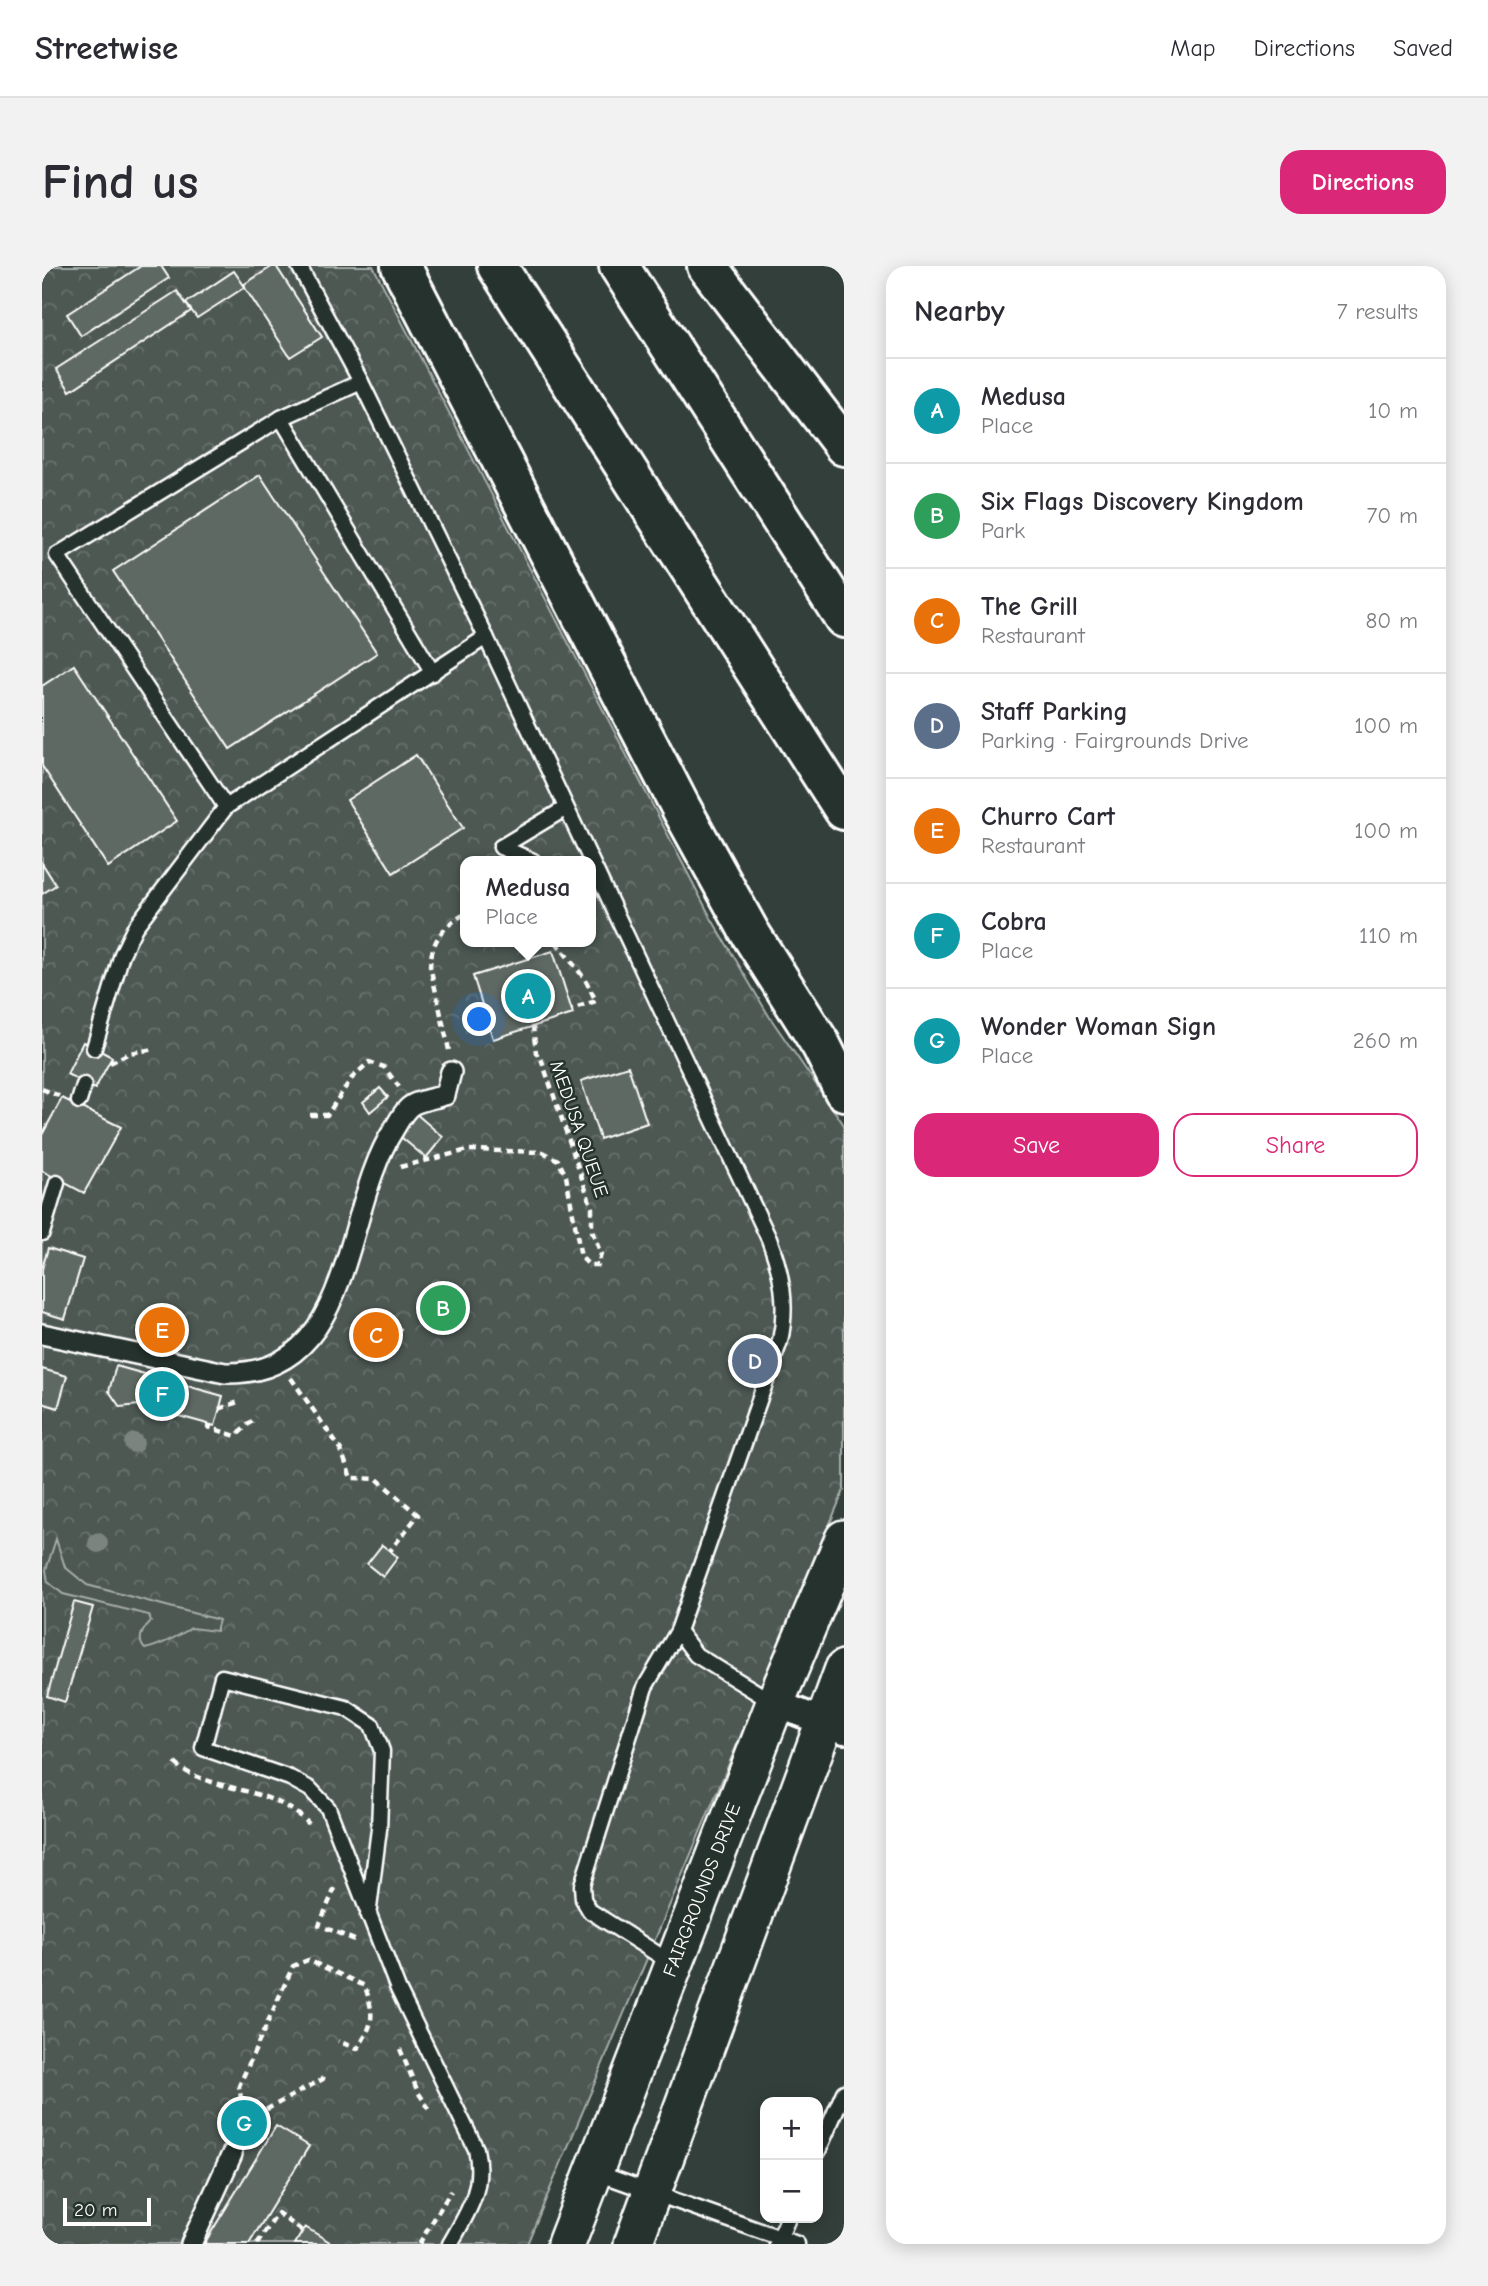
<!DOCTYPE html>
<meta charset="utf-8">
<style>
:root{--surface:#fff;--page:#f2f2f3;--text:#2b2b33;--muted:#7c7c81;--line:#e1e1e2;--accent:#db2777}
body{margin:0;font-family:"Comic Neue",sans-serif;background:var(--page);color:var(--text)}
.controls{position:absolute;right:21px;bottom:21px;display:grid;overflow:hidden;border-radius:14px;box-shadow:0 4px 18px #0003}
.controls button{width:63px;height:63px;display:grid;place-items:center;padding:0;border:0;border-bottom:2px solid var(--line);background:var(--surface);color:var(--text);font:35px sans-serif}
.scale{position:absolute;left:21px;bottom:18px;width:88px;box-sizing:border-box;padding-left:7px;border:4px solid #fff;border-top:0;font-size:19px;line-height:24px;white-space:nowrap;color:#fff;-webkit-text-stroke:5px #26332d;paint-order:stroke}
.you{position:absolute;left:438px;top:754px;width:24px;height:24px;margin:-18px;border:5px solid #fff;border-radius:50%;background:#1a73e8;box-shadow:0 0 0 10px #1a73e833}
.badge{display:grid;place-items:center;width:46px;height:46px;border-radius:50%;background:var(--accent);color:#fff;font-size:23px;font-weight:700}
.pin{position:absolute;translate:-50% -50%;border:4px solid #fff;box-shadow:0 2px 7px #0006}
.popup{position:absolute;left:418px;top:590px;width:136px;height:91px;box-sizing:border-box;display:grid;place-content:center;border-radius:14px;background:var(--surface);filter:drop-shadow(0 2px 5px #0005);font-size:23px;white-space:nowrap;color:var(--muted)}
.popup b{font-size:26px;color:var(--text)}
.popup::after{content:'';position:absolute;left:50%;top:100%;margin-left:-14px;border:14px solid transparent;border-top-color:var(--surface)}
.list{margin:0;padding:0;list-style:none}
h2{display:flex;justify-content:space-between;align-items:center;height:91px;margin:0;padding:0 28px;font-size:30px}
h2 small{font-size:23px;font-weight:400;color:var(--muted)}
.list li{display:grid;grid-template-columns:46px 1fr auto;gap:21px;align-items:center;box-sizing:border-box;height:105px;padding:0 28px;border-top:2px solid var(--line)}
.list b{display:block;font-size:26px;white-space:nowrap}
.list p{margin:0;font-size:23px;white-space:nowrap;color:var(--muted)}
.list em{font-size:23px;font-style:normal;color:var(--muted)}
.actions{display:flex;gap:14px;padding:21px 28px}
.actions a{flex:1;padding:16px 0;border:2px solid var(--accent);border-radius:21px;text-align:center;font-size:24px;color:var(--accent)}
.actions .main{background:var(--accent);color:#fff}
.map{position:relative;flex:none;width:802px;height:1978px;overflow:hidden;border-radius:21px}
header{display:flex;align-items:center;gap:42px;box-sizing:border-box;height:98px;padding:0 35px;background:var(--surface);border-bottom:2px solid var(--line)}
header strong{font-size:33px}
nav{display:flex;gap:38px;margin-inline-start:auto;font-size:24px}
.intro{display:flex;align-items:center;justify-content:space-between;box-sizing:border-box;height:168px;padding:0 42px}
h1{margin:0;font-size:49px}
.button{padding:18px 32px;border-radius:21px;background:var(--accent);color:#fff;font-size:24px;font-weight:700}
main{display:flex;gap:42px;padding:0 42px}
aside{flex:1;background:var(--surface);border-radius:21px;box-shadow:0 4px 18px #0003}
.map>svg:first-child{display:block}
</style>
<header>
<strong>Streetwise</strong>
<nav><a>Map</a><a>Directions</a><a>Saved</a></nav>
</header>
<div class="intro"><h1>Find us</h1><a class="button">Directions</a></div>
<main>
<div class="map">
<svg width="802" height="1978" viewBox="0 0 802 1978">
<defs>
<pattern id="park-crowns" width="20" height="18" patternUnits="userSpaceOnUse" patternTransform="scale(1.75)"><rect width="20" height="18" fill="#4d5853"/><path d="M2 6a3 3 0 1 1 6 0M12 15a3 3 0 1 1 6 0" fill="none" stroke="#68716d"/></pattern>
</defs>
<rect width="100%" height="100%" fill="#333f3a"/>
<filter id="ink" filterUnits="userSpaceOnUse"><feTurbulence type="fractalNoise" baseFrequency=".0143" numOctaves="2"/><feDisplacementMap in="SourceGraphic" scale="14" xChannelSelector="R" yChannelSelector="G"/><feConvolveMatrix kernelMatrix="1 2 1 2 8 2 1 2 1" color-interpolation-filters="sRGB"/></filter>
<g filter="url(#ink)">
<path fill="url(#park-crowns)" stroke="#a6aca9" stroke-width="2" fill-rule="evenodd" d="M0 0H331L669 652 727 750 802 859V1224L485 1978H0ZM423 595H549V676H423Z"/>
<path fill="#4d5853" stroke="#a6aca9" stroke-width="2" d="M14 1273 23 1301 45 1319 177 1354 174 1365 149 1362C137 1370 117 1380 103 1383 94 1374 101 1363 109 1355L107 1349 21 1328 6 1316 4 1304Z"/>
<g fill="#5f6964" stroke="#fff" stroke-width="2">
<path d="M99 0H119L127 12 39 70 25 48Z"/>
<path d="M231 0H234L280 71 248 91 201 19Z"/>
<path d="M192 5 203 21 155 52 144 37Z"/>
<path d="M135 25 149 45 28 125 14 103Z"/>
<path d="M218 209 335 387 188 483 71 305Z"/>
<path d="M32 399 135 555 66 601 0 500V420Z"/>
<path d="M374 489 421 562 351 607 305 534Z"/>
<path d="M0 597 14 619 0 628Z"/>
<path d="M511 685 531 748 451 773 431 710Z"/>
<path d="M41 776 70 791 53 823 25 808Z"/>
<path d="M586 800 605 857 558 873 539 815Z"/>
<path d="M338 822 346 831 328 846 321 836Z"/>
<path d="M20 832 79 861 42 927 0 905V869Z"/>
<path d="M372 846 401 871 384 892 354 867Z"/>
<path d="M6 982 41 993 23 1053 0 1046V1003Z"/>
<path d="M336 1044 359 1063 336 1092 312 1071Z"/>
<path d="M110 1052 136 1061 133 1070 139 1072 136 1079 104 1067Z"/>
<path d="M74 1100 181 1130 173 1160 97 1139 78 1141 67 1125Z"/>
<path d="M0 1103 25 1110 16 1142 0 1137Z"/>
<path d="M340 1279 356 1291 341 1311 325 1298Z"/>
<path d="M32 1336 51 1341 23 1436 5 1430Z"/>
<path d="M234 1860 267 1880 207 1978H162Z"/>
<path d="M263 1961 291 1978H253Z"/>
</g>
<g fill="none" stroke-linecap="round" stroke-linejoin="round">
<g stroke="#fff" stroke-width="19">
<g id="service">
<path d="M257 0 319 116"/>
<path d="M239 152 319 116 444 371"/>
<path d="M184 541 15 289 239 152 391 407"/>
<path d="M459 581 524 542"/>
<path d="M459 581 491 595"/>
<path d="M52 782 80 688 93 661 184 541 444 371 727 973C740 1007 746 1039 738 1075L636 1365 603 1421 540 1619 541 1633 548 1645 631 1698"/>
<path d="M37 835 42 819"/>
<path d="M0 967 15 917"/>
<path d="M636 1365 654 1389 732 1437"/>
<path d="M326 1650 337 1563 340 1485 330 1459 304 1442 180 1411 161 1482 248 1512 268 1523 286 1542 356 1723 434 1883C443 1922 426 1946 408 1978"/>
<path d="M776 1885 802 1826"/>
<path d="M553 1906 755 1978"/>
<path d="M735 1978 746 1952"/>
</g>
</g>
<g stroke="#fff" stroke-width="24">
<g id="pedestrian">
<path d="M0 1068 183 1107C315 1110 299 943 352 863 357 855 363 842 372 838 381 834 393 832 403 829L409 806"/>
<path d="M149 1978 190 1888"/>
</g>
</g>
<g stroke="#fff" stroke-width="32">
<path id="minor" d="M733 1437 802 1464"/>
</g>
<g stroke="#fff" stroke-width="42">
<g id="secondary">
<path d="M524 1978 733 1437 802 1273"/>
<path d="M591 1978 802 1403"/>
</g>
</g>
<g stroke="#fff" stroke-width="44">
<g id="motorway">
<path d="M359 0 639 542 708 667 779 779 802 825"/>
<path d="M455 0 802 544"/>
<path d="M577 0 802 352"/>
<path d="M665 0 802 180"/>
</g>
</g>
<g stroke="#fff" stroke-width="4.5" stroke-dasharray="7 5" stroke-linecap="butt">
<path d="M514 676 543 713 554 735 529 743"/>
<path d="M407 784 388 700C390 674 400 661 423 648"/>
<path d="M68 797 87 787 113 783"/>
<path d="M0 823 17 830"/>
<path d="M268 849H285L309 813 327 796 342 801 357 821"/>
<path d="M358 901 426 884 501 886 516 894 524 910 539 991 547 999H556L559 988 550 965V942L500 795 494 787 491 761"/>
<path d="M249 1112 299 1184 309 1212 335 1213 376 1249 348 1285"/>
<path d="M177 1143 199 1135"/>
<path d="M167 1158 166 1161 194 1170 214 1151"/>
<path d="M133 1497C163 1526 230 1518 267 1558"/>
<path d="M293 1622 277 1659 315 1675"/>
<path d="M358 1783 376 1826 390 1847"/>
<path d="M203 1855 281 1813 282 1807"/>
<path d="M198 1869 203 1855 197 1820 251 1700 266 1694 323 1720C332 1749 333 1757 315 1783L296 1775"/>
<path d="M215 1978 236 1947 260 1965"/>
<path d="M377 1978 409 1925"/>
</g>
<use href="#service" stroke="#26332d" stroke-width="14"/>
<use href="#pedestrian" stroke="#26332d" stroke-width="19"/>
<use href="#minor" stroke="#26332d" stroke-width="26"/>
<use href="#secondary" stroke="#26332d" stroke-width="37"/>
<use href="#motorway" stroke="#26332d" stroke-width="38"/>
</g>
<g fill="#7c8480">
<circle cx="92" cy="1177" r="10"/>
<circle cx="56" cy="1277" r="10"/>
</g>
</g>
<g text-anchor="middle" dominant-baseline="central" stroke-width="5" stroke-linejoin="round" paint-order="stroke">
<g font-size="19" fill="#fff" stroke="#26332d">
<text transform="translate(537 863) rotate(71)">MEDUSA QUEUE</text>
<text transform="translate(660 1624) rotate(-69)">FAIRGROUNDS DRIVE</text>
</g>
</g>
</svg>
<div class="controls">
<button>+</button>
<button>−</button>
</div>
<div class="scale">20 m</div>
<div class="you"></div>
<div class="pin badge" style="left:486px;top:730px;background:#0f9aa8">A</div>
<div class="popup"><b>Medusa</b>Place</div>
<div class="pin badge" style="left:401px;top:1042px;background:#2e9e5b">B</div>
<div class="pin badge" style="left:334px;top:1069px;background:#e8710a">C</div>
<div class="pin badge" style="left:713px;top:1095px;background:#5c6f8a">D</div>
<div class="pin badge" style="left:120px;top:1064px;background:#e8710a">E</div>
<div class="pin badge" style="left:120px;top:1128px;background:#0f9aa8">F</div>
<div class="pin badge" style="left:202px;top:1857px;background:#0f9aa8">G</div>
</div>
<aside>
<h2>Nearby<small>7 results</small></h2>
<ul class="list">
<li><span class="badge" style="background:#0f9aa8">A</span><div><b>Medusa</b><p>Place</p></div><em>10 m</em></li>
<li><span class="badge" style="background:#2e9e5b">B</span><div><b>Six Flags Discovery Kingdom</b><p>Park</p></div><em>70 m</em></li>
<li><span class="badge" style="background:#e8710a">C</span><div><b>The Grill</b><p>Restaurant</p></div><em>80 m</em></li>
<li><span class="badge" style="background:#5c6f8a">D</span><div><b>Staff Parking</b><p>Parking · Fairgrounds Drive</p></div><em>100 m</em></li>
<li><span class="badge" style="background:#e8710a">E</span><div><b>Churro Cart</b><p>Restaurant</p></div><em>100 m</em></li>
<li><span class="badge" style="background:#0f9aa8">F</span><div><b>Cobra</b><p>Place</p></div><em>110 m</em></li>
<li><span class="badge" style="background:#0f9aa8">G</span><div><b>Wonder Woman Sign</b><p>Place</p></div><em>260 m</em></li>
</ul>
<div class="actions"><a class="main">Save</a><a>Share</a></div>
</aside>
</main>
